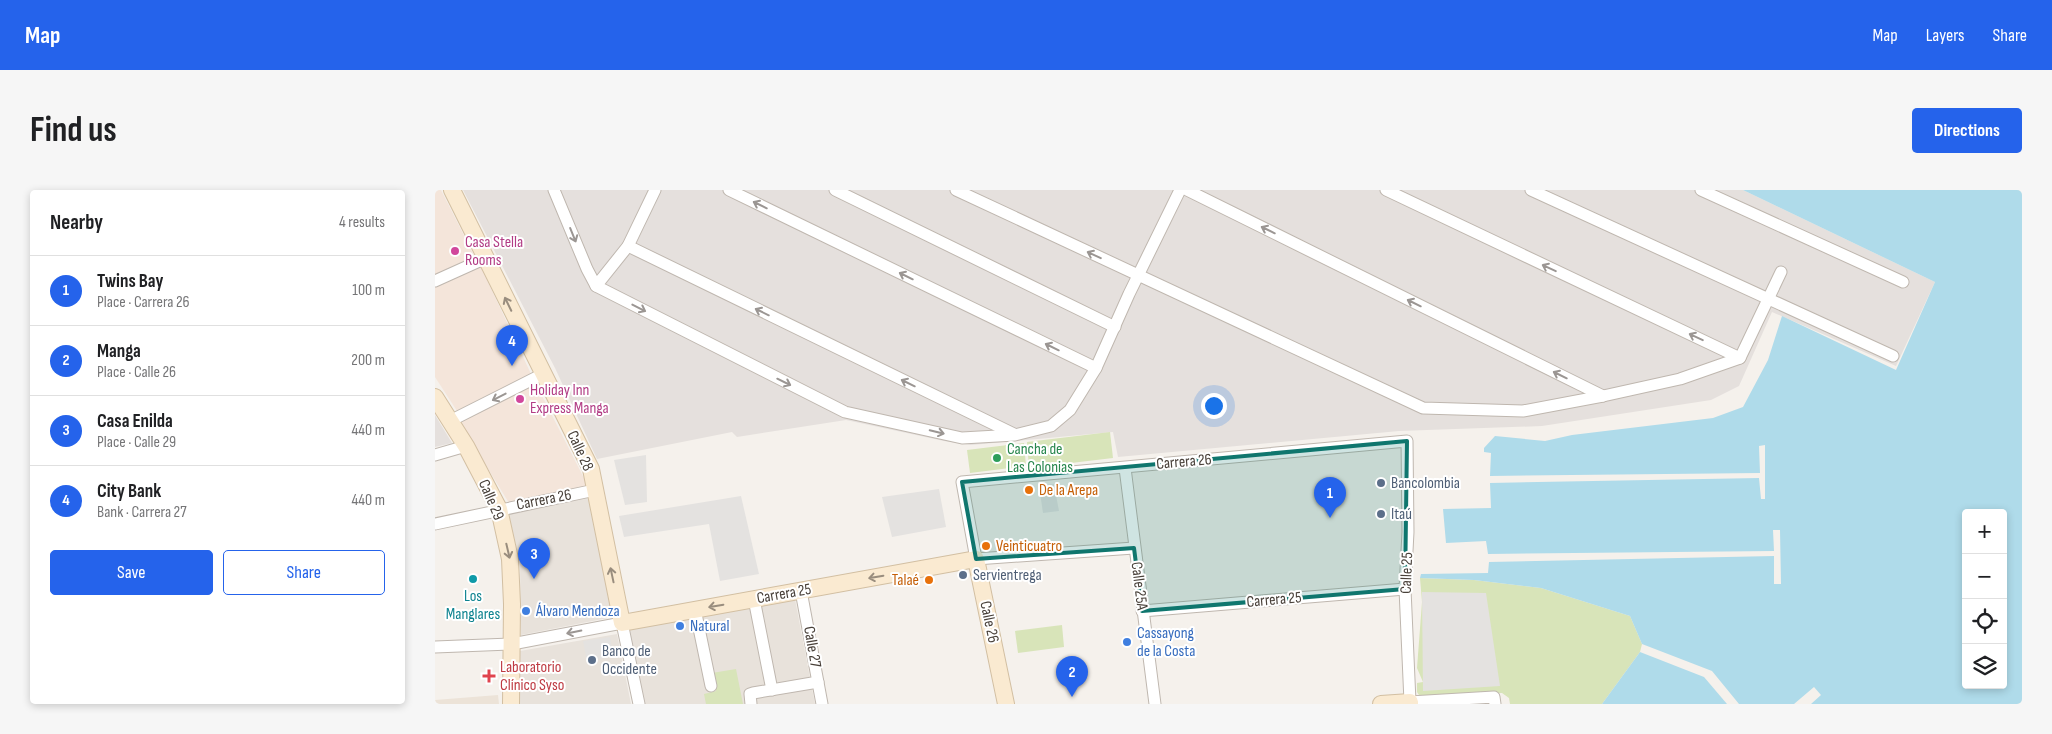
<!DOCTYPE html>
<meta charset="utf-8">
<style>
:root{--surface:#fff;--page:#f6f6f6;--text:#202124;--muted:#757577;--line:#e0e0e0;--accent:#2563eb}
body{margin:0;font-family:"Sofia Sans Condensed",sans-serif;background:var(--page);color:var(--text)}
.controls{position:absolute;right:15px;bottom:15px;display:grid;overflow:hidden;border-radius:5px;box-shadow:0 2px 8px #0003}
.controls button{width:45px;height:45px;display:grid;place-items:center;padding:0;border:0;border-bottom:1px solid var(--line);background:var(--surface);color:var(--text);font:25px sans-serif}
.you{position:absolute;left:778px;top:215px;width:18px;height:18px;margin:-12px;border:4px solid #fff;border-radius:50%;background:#1a73e8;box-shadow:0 0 0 8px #1a73e833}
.badge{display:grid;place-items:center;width:32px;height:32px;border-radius:50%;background:var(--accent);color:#fff;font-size:16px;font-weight:700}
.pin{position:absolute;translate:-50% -41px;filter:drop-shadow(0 1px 2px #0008)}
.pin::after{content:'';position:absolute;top:26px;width:18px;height:15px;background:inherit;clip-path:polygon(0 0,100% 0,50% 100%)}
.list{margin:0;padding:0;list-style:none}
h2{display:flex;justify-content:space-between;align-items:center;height:65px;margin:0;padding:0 20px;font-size:21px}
h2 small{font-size:16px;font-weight:400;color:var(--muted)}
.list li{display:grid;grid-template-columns:32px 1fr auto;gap:15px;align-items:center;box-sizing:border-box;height:70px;padding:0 20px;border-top:1px solid var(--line)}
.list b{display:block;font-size:19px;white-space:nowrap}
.list p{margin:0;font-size:16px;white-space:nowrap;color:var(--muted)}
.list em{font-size:16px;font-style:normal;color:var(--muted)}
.actions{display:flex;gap:10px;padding:15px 20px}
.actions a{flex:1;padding:11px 0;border:1px solid var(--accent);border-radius:5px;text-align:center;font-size:18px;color:var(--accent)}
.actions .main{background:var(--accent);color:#fff}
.icon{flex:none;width:28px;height:28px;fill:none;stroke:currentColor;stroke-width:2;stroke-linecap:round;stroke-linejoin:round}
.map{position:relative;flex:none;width:1587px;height:514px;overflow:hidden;border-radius:5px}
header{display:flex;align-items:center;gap:30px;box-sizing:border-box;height:70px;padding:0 25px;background:var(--accent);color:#fff}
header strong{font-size:24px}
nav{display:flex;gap:28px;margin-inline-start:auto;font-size:18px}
.intro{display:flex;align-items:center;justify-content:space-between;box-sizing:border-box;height:120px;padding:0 30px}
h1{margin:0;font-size:35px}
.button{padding:12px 22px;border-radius:5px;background:var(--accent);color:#fff;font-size:18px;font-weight:700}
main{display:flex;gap:30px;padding:0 30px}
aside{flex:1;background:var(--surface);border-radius:5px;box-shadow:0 2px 8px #0003}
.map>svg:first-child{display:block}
</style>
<header>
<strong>Map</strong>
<nav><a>Map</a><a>Layers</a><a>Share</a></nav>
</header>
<div class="intro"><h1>Find us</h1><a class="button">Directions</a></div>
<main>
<aside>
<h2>Nearby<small>4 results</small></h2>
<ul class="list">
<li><span class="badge">1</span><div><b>Twins Bay</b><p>Place · Carrera 26</p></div><em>100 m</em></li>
<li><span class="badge">2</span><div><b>Manga</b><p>Place · Calle 26</p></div><em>200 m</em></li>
<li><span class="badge">3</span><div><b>Casa Enilda</b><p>Place · Calle 29</p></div><em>440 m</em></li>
<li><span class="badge">4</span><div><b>City Bank</b><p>Bank · Carrera 27</p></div><em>440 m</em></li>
</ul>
<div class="actions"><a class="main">Save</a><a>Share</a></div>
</aside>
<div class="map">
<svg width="1587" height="514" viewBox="0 0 1587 514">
<rect width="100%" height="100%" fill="#f5f1ec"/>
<g fill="#e8e2db">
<path d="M153 305 178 427 86 445 85 375 74 324Z"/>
<path d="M360 409 380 514H209L194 440Z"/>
<path d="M182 444 196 514H84L85 461Z"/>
</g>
<g fill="#f4e5da">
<path d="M0 0H6L40 67 0 85Z"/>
<path d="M45 75 96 184 22 221 0 187V97Z"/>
<path d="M100 192 153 296 74 313 23 230Z"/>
</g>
<g fill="#e5e0dd">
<path d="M28 0H1308L1500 92 1461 176 1337 122 1304 196 1276 210 1107 236 964 241 683 267 678 242 536 255 509 251 411 230 302 247 297 242 162 269 120 178Z"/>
<path d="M0 225 17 253 0 257Z"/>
</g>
<path fill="#ece3d8" d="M63 505 64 514H0V510Z"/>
<g fill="#d8e4b9">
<path d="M675 242 678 268 594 278 592 252Z"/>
<path d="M589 253 591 276 535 283 532 260Z"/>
<path d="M985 388 1039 390 1106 398 1195 426 1207 454 1205 462 1167 514H1075L1074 508 1067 503H1047L986 508 982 502V493L988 492 982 478 987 412Z"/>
<path d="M627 435 629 457 583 463 580 441Z"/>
<path d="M301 479 308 514H271L269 504 281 501 277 483Z"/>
</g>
<g fill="#e4e2e0">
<path d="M211 265 212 312 190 315 179 270Z"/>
<path d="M619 294 624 321 608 323 604 296Z"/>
<path d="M504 299 511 337 457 347 447 307Z"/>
<path d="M306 306 324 384 285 391 274 334 189 347 184 326Z"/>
<path d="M987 402 1051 403 1065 496 988 501Z"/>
<path d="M175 447 179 466 152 472 148 451Z"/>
</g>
<g fill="#afdbea" fill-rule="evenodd">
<path d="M1308 0H1587V514H1376L1386 505 1379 497 1359 514H1304L1277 481 1207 454 1195 426 1106 398 1039 390 985 388 986 384 1053 383 1054 372 1339 366V394H1346L1345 340H1338L1339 361 1053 364 1051 351 1011 353 1008 319 1056 318 1055 293 1324 288 1326 309H1330V255L1324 256 1325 283 1055 286 1056 263 1049 262V258L1060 246 1110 251 1137 245 1278 228 1308 217 1333 170 1347 126 1461 180 1500 92ZM1531 323H1568V495H1531Z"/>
<path d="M1205 462 1269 487 1292 514H1167Z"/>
</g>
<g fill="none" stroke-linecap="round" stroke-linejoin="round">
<g stroke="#bfb7af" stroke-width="13">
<g id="minor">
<path d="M119 0 152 79 161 96 410 222 527 248 580 245 616 236 635 220 661 178 694 104 745 0"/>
<path d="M294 0 661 178"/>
<path d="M400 0 680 137"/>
<path d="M521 0 988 218 1088 221 1168 206 1245 189 1305 168 1346 82"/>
<path d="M752 0 1168 206"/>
<path d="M951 0 1305 168"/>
<path d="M1096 0 1458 166"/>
<path d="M1266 0 1468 92"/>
<path d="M193 56 579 244"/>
<path d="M0 91 51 68"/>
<path d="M161 96 193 56 220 0"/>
<path d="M15 231 108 184"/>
<path d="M0 265 31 256"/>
<path d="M690 278 720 514"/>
<path d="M0 334 160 300"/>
<path d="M699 358 541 369 527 292 972 251 973 342 970 399 975 512 1059 507 1060 514"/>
<path d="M366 401 387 514"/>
<path d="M319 409 337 500"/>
<path d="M260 419 276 496"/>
<path d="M707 421 970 399"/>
<path d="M0 457 77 454 187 433 204 514"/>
<path d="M316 514 315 504 318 503 383 492"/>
</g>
</g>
<g stroke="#d2bfa2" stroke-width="18">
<g id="secondary">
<path d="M17 0 156 279 187 433 541 369 571 514"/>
<path d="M0 207 31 256 64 319 75 369 77 414 76 514"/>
<path d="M946 514 975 512V514"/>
</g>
</g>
<use href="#minor" stroke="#fff" stroke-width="11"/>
<use href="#secondary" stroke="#faead1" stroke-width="16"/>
</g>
<defs><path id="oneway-shaft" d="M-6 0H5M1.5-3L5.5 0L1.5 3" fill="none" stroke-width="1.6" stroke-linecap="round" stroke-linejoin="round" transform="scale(1.25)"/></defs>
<g stroke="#9b9693">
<use href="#oneway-shaft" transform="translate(325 15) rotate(-154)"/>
<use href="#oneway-shaft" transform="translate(833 40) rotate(-154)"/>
<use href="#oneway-shaft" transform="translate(138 45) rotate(68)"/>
<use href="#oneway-shaft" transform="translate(659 65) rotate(-155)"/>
<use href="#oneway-shaft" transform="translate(1114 78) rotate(-155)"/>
<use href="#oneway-shaft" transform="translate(471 86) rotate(-154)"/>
<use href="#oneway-shaft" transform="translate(979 113) rotate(-154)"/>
<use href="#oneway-shaft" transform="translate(204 118) rotate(27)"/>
<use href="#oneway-shaft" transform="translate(327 122) rotate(-154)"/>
<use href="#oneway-shaft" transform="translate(1261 147) rotate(-155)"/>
<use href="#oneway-shaft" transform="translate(617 157) rotate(-154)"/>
<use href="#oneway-shaft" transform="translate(1125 185) rotate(-154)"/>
<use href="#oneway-shaft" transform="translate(349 192) rotate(26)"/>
<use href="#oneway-shaft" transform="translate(473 193) rotate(-154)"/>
<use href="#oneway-shaft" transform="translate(64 207) rotate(153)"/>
<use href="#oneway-shaft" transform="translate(502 242) rotate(13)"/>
<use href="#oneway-shaft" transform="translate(139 442) rotate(169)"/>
</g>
<g stroke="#998d7e">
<use href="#oneway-shaft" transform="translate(73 114) rotate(-116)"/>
<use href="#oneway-shaft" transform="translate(73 361) rotate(77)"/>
<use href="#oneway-shaft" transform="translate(177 385) rotate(-102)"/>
<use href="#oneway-shaft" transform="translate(441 387) rotate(170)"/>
<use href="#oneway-shaft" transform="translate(281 416) rotate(170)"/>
</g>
<path fill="#0f766e" fill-opacity="0.2" stroke="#0f766e" stroke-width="4" stroke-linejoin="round" d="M972 251 970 399 707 421 699 358 541 369 527 292Z"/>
<g fill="#d1479c" stroke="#fff" stroke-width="2">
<circle cx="20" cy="61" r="5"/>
<circle cx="85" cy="209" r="5"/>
</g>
<circle fill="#2e9e5b" stroke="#fff" stroke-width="2" cx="562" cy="268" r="5"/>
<g fill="#5c6f8a" stroke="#fff" stroke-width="2">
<circle cx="946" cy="293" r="5"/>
<circle cx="946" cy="324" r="5"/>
<circle cx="528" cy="385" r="5"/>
<circle cx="157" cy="470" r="5"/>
</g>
<g fill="#e8710a" stroke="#fff" stroke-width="2">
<circle cx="594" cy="300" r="5"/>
<circle cx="551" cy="356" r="5"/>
<circle cx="494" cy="390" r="5"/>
</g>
<circle fill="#0f9aa8" stroke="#fff" stroke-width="2" cx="38" cy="389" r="5"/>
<g fill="#3f7fe0" stroke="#fff" stroke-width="2">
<circle cx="91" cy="421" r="5"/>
<circle cx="245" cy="436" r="5"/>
<circle cx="692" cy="452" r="5"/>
</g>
<path fill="#e0444e" stroke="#fff" stroke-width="2" d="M51.5 478.5h5v5h5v5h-5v5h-5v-5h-5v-5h5z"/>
<g text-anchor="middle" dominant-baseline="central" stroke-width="4" stroke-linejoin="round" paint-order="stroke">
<g font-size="16" fill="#b23c85" stroke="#fff" text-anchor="start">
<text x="30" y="52">Casa Stella<tspan x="30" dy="18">Rooms</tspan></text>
<text x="95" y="200">Holiday Inn<tspan x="95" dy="18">Express Manga</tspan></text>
</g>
<g font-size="16" fill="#27864d" stroke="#fff" text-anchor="start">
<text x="572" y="259">Cancha de<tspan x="572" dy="18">Las Colonias</tspan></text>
</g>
<g font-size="16" fill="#49413a" stroke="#fff">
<text transform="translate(145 261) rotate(65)">Calle 28</text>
<text transform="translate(749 272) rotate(-5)">Carrera 26</text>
<text transform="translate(56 310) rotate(67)">Calle 29</text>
<text transform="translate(109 310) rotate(-11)">Carrera 26</text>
<text transform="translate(972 383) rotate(-88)">Calle 25</text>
<text transform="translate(704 396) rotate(83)">Calle 25A</text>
<text transform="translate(349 404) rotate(-10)">Carrera 25</text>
<text transform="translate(839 410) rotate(-5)">Carrera 25</text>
<text transform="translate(554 432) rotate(78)">Calle 26</text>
<text transform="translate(377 457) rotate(80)">Calle 27</text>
</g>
<g font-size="16" fill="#4e5e75" stroke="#fff" text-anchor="start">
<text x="956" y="293">Bancolombia</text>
<text x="956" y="324">Itaú</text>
<text x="538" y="385">Servientrega</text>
<text x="167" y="461">Banco de<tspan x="167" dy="18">Occidente</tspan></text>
</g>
<g font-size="16" fill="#c56008" stroke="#fff" text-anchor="start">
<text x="604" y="300">De la Arepa</text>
<text x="561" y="356">Veinticuatro</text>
<text x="484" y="390" text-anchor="end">Talaé</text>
</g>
<g font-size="16" fill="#0d838f" stroke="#fff">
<text x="38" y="406">Los<tspan x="38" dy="18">Manglares</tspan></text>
</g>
<g font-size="16" fill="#366cbe" stroke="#fff" text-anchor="start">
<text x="101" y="421">Álvaro Mendoza</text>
<text x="255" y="436">Natural</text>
<text x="702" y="443">Cassayong<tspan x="702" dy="18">de la Costa</tspan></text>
</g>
<g font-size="16" fill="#be3a42" stroke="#fff" text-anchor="start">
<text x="65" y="477">Laboratorio<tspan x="65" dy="18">Clínico Syso</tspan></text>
</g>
</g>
</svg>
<div class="controls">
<button>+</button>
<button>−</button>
<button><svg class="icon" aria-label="locate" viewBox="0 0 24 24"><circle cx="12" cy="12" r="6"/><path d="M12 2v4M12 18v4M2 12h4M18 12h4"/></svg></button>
<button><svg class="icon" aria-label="layers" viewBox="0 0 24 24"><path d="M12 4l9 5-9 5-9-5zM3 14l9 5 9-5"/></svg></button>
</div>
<div class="you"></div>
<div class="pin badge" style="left:895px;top:328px">1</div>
<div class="pin badge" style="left:637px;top:507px">2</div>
<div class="pin badge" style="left:99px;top:389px">3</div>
<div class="pin badge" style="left:77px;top:176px">4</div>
</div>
</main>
